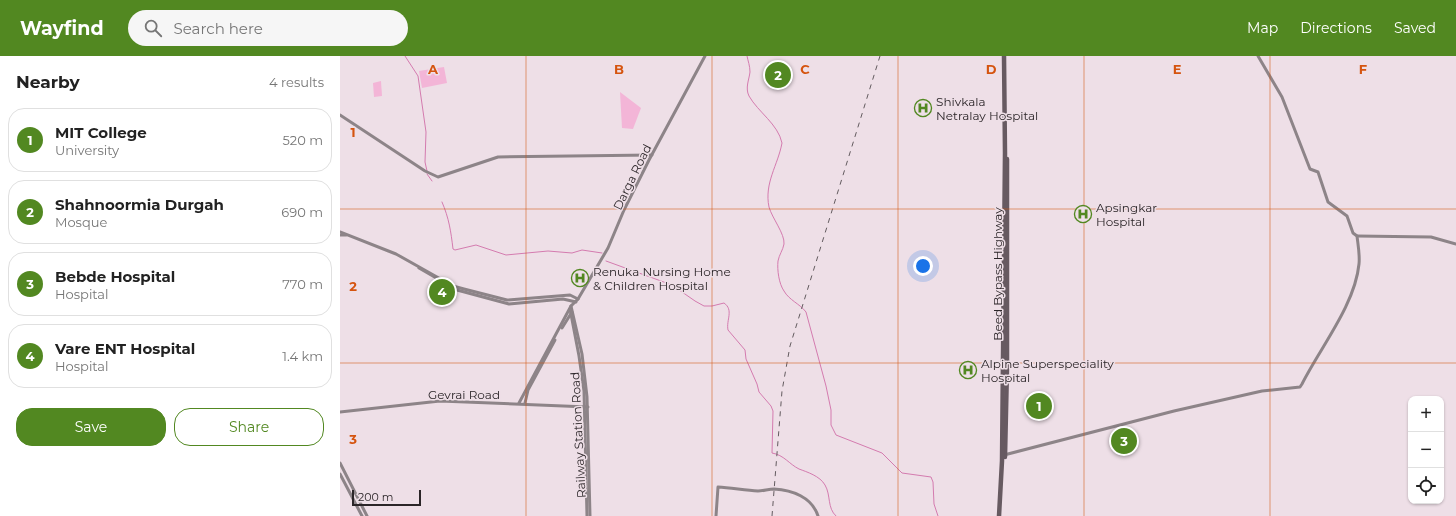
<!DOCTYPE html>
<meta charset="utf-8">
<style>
:root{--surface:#fff;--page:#f6f6f6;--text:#222;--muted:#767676;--line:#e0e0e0;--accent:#528821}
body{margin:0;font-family:Montserrat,sans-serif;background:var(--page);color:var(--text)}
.controls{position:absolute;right:12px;bottom:12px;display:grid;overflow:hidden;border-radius:8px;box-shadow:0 1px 3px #0004}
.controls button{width:36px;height:36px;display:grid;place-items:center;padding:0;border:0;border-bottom:1px solid var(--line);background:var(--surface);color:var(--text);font:20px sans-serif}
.scale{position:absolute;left:12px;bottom:10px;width:69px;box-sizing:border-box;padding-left:4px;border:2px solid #2b2528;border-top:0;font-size:11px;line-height:14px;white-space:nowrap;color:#2b2528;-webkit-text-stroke:3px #eedfe7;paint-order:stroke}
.you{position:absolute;left:583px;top:210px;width:14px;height:14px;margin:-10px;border:3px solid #fff;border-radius:50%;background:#1a73e8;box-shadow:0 0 0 6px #1a73e833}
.badge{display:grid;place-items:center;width:26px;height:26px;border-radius:50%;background:var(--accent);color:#fff;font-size:13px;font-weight:700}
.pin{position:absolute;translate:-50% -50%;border:2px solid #fff;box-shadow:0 1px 4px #0006}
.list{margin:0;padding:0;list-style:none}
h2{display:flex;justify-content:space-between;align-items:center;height:52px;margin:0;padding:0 16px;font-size:17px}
h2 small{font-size:13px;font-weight:400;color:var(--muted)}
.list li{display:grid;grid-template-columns:26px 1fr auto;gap:12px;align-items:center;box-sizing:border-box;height:64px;margin:0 8px 8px;padding:0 8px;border:1px solid var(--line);border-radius:16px}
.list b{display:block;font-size:15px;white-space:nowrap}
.list p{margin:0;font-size:13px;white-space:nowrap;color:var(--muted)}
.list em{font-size:13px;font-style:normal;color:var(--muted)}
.actions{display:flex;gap:8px;padding:12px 16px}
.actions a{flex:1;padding:9px 0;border:1px solid var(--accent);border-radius:16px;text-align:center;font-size:14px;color:var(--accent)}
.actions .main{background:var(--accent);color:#fff}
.icon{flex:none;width:22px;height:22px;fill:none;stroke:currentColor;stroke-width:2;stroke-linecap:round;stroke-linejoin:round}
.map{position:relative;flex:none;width:1116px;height:460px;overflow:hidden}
header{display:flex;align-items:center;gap:24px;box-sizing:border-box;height:56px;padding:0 20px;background:var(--accent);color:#fff}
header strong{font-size:19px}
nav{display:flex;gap:22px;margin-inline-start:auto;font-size:14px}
.search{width:280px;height:36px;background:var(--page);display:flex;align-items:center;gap:10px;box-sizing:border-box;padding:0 14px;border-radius:22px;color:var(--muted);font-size:15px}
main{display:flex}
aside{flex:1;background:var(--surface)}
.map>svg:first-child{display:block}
</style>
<header>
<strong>Wayfind</strong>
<div class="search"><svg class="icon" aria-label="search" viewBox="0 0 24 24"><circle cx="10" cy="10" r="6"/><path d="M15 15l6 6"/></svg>Search here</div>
<nav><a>Map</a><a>Directions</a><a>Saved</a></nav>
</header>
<main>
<aside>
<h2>Nearby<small>4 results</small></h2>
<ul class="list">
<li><span class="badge">1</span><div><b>MIT College</b><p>University</p></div><em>520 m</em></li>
<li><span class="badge">2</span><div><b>Shahnoormia Durgah</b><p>Mosque</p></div><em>690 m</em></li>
<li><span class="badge">3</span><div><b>Bebde Hospital</b><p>Hospital</p></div><em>770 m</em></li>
<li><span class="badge">4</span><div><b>Vare ENT Hospital</b><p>Hospital</p></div><em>1.4 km</em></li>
</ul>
<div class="actions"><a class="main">Save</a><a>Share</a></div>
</aside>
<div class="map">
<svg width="1116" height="460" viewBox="0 0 1116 460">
<rect width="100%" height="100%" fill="#eedfe7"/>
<g fill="#f3b5d7">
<path d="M104 11 107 27 82 32 79 15Z"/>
<path d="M41 25 42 40 34 41 33 27Z"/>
<path d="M280 36 301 52 293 73 282 72Z"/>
</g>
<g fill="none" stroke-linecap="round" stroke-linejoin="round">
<g stroke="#d47baf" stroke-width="1">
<path d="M65 0 78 20 86 76 85 106 87 115"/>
<path d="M407 0C408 5 410 10 410 16 409 24 405 32 409 40 418 56 438 68 442 87 438 109 424 127 429 151 432 162 445 178 444 188 443 194 439 199 438 205 437 214 439 228 444 235 449 244 460 248 466 256L486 330 491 354V369L496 379 542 397 562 417 591 421 593 426 594 448 598 460"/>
<path d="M87 118 92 125"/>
<path d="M102 146C109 162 111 176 113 193L115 194 136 189 166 199 208 195 232 197 242 194 262 197"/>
<path d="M266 205 332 229 355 245 364 250H372L384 247C394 254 386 264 388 274L405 294 406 303 417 328 419 336 431 350 433 355 432 397C444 399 449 408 459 413 467 416 480 420 485 429 491 439 487 452 496 460"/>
</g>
<g stroke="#8d8488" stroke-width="3">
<path d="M0 59 85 115 98 121 158 101 312 99"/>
<path d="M0 176 56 198 113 230 124 233 167 244 230 239 238 243"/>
<path d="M0 179H6"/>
<path d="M1017 180 1091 181 1116 188"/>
<path d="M79 212 117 234 169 248 223 243 236 246"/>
<path d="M231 250 242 298 247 341 250 460"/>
<path d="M230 253 239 300 244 335 247 460"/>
<path d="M222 272 232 256"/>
<path d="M179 347 231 250 238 243 268 192 284 154 309 104 365 0"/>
<path d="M185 347 188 334 215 284"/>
<path d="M0 356 100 345 248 351"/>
<path d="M664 399 834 355 922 335 960 331 962 328C980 292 1015 249 1019 208 1020 199 1018 189 1017 180L1013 177 1007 160 988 146 978 116 970 113 942 41 918 0"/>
<path d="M0 407 27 460"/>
<path d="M0 418 22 460"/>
<path d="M376 460 378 431C391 432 405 434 418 435 423 435 429 433 434 433 452 434 472 441 478 460"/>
</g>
<g stroke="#675a61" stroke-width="4.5">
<path d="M665 401 667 312V103"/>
<path d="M659 460 662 405 665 97 664 0"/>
</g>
<path stroke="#635b5f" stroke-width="1" stroke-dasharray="5 5" stroke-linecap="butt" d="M432 460 442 335 450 290 540 0"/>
</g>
<path fill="none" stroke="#d5540f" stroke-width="1" stroke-opacity="0.55" d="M186 0V460M372 0V460M558 0V460M744 0V460M930 0V460M0 153H1116M0 307H1116"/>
<defs>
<g id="hospital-ring" transform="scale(0.9)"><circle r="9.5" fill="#eedfe7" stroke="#528821" stroke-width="1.5"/><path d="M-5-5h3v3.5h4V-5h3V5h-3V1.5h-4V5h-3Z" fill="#528821"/></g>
</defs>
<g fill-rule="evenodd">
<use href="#hospital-ring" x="583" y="52"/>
<use href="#hospital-ring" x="743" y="158"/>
<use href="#hospital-ring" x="240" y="222"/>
<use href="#hospital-ring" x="628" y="314"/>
</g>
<g text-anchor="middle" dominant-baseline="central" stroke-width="3" stroke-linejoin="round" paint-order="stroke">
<g font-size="12" fill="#2b2528" stroke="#eedfe7" text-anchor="start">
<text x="596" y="45">Shivkala<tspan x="596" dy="14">Netralay Hospital</tspan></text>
<text x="756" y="151">Apsingkar<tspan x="756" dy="14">Hospital</tspan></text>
<text x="253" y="215">Renuka Nursing Home<tspan x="253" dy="14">&amp; Children Hospital</tspan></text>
<text x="641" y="307">Alpine Superspeciality<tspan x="641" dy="14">Hospital</tspan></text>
</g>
<g font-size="12" fill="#2b2528" stroke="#eedfe7">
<text transform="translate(292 121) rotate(-64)">Darga Road</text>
<text transform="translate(657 218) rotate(-90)">Beed Bypass Highway</text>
<text x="124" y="338">Gevrai Road</text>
<text transform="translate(238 379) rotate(-93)">Railway Station Road</text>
</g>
</g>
<g font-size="13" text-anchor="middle" font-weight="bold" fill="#d5540f" stroke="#eedfe7" stroke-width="3" stroke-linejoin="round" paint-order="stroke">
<text x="93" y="18">A</text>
<text x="279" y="18">B</text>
<text x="465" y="18">C</text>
<text x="651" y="18">D</text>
<text x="837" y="18">E</text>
<text x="1023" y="18">F</text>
<text x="13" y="81">1</text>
<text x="13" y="235">2</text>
<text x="13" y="388">3</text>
</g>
</svg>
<div class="controls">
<button>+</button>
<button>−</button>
<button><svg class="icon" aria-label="locate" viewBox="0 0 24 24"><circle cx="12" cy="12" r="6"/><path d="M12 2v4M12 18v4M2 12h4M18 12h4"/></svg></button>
</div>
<div class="scale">200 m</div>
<div class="you"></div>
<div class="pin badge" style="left:699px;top:350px">1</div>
<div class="pin badge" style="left:438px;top:19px">2</div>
<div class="pin badge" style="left:784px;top:385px">3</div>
<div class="pin badge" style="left:102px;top:236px">4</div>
</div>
</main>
